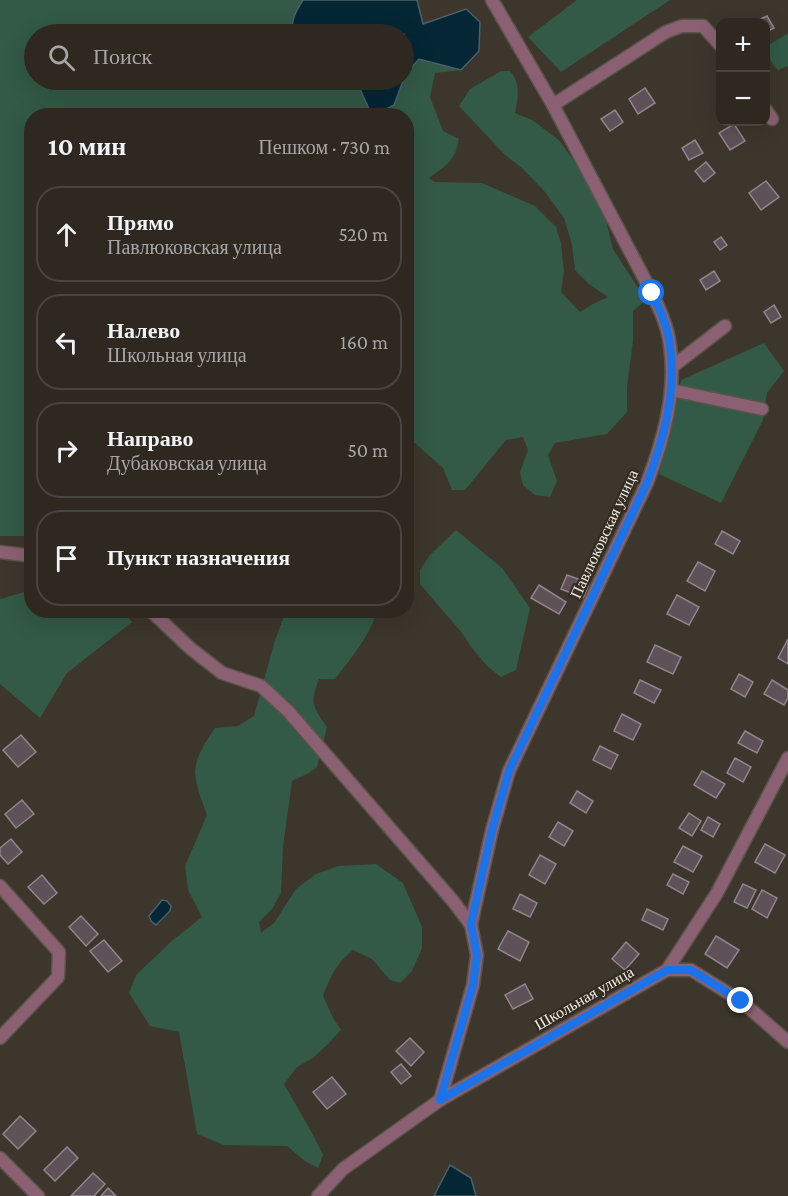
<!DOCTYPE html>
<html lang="ru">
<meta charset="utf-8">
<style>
:root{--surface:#2e2821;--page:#36302a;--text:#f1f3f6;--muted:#a7a6a5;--line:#49443f}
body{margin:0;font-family:"Crimson Pro",serif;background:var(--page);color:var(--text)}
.controls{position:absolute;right:18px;top:18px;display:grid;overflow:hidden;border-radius:12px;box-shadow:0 6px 24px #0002}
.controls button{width:54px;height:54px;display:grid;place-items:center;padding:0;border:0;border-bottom:2px solid var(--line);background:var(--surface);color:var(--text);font:30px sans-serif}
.stop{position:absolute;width:18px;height:18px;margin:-14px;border:4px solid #1a73e8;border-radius:50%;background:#fff}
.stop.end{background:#1a73e8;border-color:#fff;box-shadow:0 2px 6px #0008}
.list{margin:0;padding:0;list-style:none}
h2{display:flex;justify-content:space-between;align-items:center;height:78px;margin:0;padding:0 24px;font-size:26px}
h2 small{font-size:20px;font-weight:400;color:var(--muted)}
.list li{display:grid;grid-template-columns:39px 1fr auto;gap:18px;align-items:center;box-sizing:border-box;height:96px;margin:0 12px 12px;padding:0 12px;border:2px solid var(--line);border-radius:24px}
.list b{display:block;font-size:22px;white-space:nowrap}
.list p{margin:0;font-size:20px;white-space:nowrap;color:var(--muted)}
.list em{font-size:20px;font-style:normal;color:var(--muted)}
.icon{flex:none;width:33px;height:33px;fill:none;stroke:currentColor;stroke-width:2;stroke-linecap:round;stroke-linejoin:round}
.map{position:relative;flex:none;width:788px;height:1196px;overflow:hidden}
.search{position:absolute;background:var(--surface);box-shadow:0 6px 24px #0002;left:24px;top:24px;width:390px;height:66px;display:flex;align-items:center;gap:15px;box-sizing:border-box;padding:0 21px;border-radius:33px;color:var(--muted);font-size:22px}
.panel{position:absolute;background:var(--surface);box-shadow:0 6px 24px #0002;left:24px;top:108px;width:390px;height:510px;border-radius:24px}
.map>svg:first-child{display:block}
</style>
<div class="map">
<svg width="788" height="1196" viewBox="0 0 788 1196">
<rect width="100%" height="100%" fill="#3d362c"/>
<g fill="#325a46">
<path d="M0 0H303C296 11 290 21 293 34H34V80H354L360 89 370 111 394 105 406 73 419 59 461 70 435 73 430 97 443 131 459 139C455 162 446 165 429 178L435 182 482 183 535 206 556 227 561 243 564 272 561 292 580 312 591 305 608 297 589 284 575 270 572 245 564 218 545 192 523 169 504 154 459 106 470 89 501 71H510C521 83 518 98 515 113L532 120 559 140 593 188 604 213 613 249 646 300 633 311V341L627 387V412L607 434 555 443 548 455 557 481 550 497 535 495 523 485 520 472 528 450 523 437 506 440 465 490H452L443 468 407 436 406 116H32L31 536H0Z"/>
<path d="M577 0H670L561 72 528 37Z"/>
<path d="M788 33V66L778 70 772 63 766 47Z"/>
<path d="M764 343 784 371 767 393 763 420 721 503 659 474 681 380Z"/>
<path d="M456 530 502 568 530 608 516 670 501 677 488 667 472 648 462 633 420 584V570L430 555Z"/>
<path d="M31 590 32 610 122 611 132 622 67 673 40 718 0 684V599Z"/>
<path d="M286 611H376C373 632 349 661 335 679H319C310 704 312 705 327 727L317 767 309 773 292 781 283 847 281 893 272 909 259 922 261 933 274 923 296 889 316 874 338 866 376 864 403 883 422 927V948L412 971 400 983 390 980 372 959 353 950C336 964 331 975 323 996L333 1018 341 1030 328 1044 313 1058 297 1067 284 1084 312 1133 323 1155 318 1168 305 1161 287 1146 224 1145 197 1134 179 1032 150 1026 129 993 136 975 173 940 202 917 188 890 185 866 207 815C202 801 196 787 195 772 195 758 207 739 215 728L238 726 254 716 275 640Z"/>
</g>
<g fill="#042635" stroke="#4a616a" stroke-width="1.5">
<path d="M303 0H417L423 24 466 9 480 22 479 51 461 70 419 59 406 73 394 105 381 112 370 111 360 89 354 80H404V34H293C290 21 296 11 303 0Z"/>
<path d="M162 900 167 901 171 906 170 911 156 925 151 921 149 916Z"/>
<path d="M450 1165 471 1178 476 1196H434Z"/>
</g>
<g fill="#5e5158" stroke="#92848c" stroke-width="1.5">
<path d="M767 16 774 28 766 32V22H754Z"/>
<path d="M645 88 655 103 638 114 629 99Z"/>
<path d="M615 110 623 122 610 131 601 119Z"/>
<path d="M734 124 745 141 730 150 719 133Z"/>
<path d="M695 140 703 153 689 160 682 148Z"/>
<path d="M706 162 715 173 704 182 695 171Z"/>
<path d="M766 181 779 197 761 210 749 193Z"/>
<path d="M721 237 727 245 720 250 714 242Z"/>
<path d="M714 271 720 281 706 290 700 280Z"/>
<path d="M774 305 781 317 771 323 764 312Z"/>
<path d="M722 531 740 541 733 554 715 544Z"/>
<path d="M698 562 715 571 705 591 687 581Z"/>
<path d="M567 575 589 583 584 598 561 589Z"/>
<path d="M539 585 566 602 559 614 531 598Z"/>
<path d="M677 595 699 607 689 625 667 614Z"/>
<path d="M788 639V664L778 658Z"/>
<path d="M655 645 681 657 673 674 647 662Z"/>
<path d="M739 674 753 682 745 697 731 689Z"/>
<path d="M640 680 661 690 654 703 634 693Z"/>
<path d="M772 680 788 690V698L784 705 764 694Z"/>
<path d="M622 714 641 724 633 740 614 731Z"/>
<path d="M745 731 763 741 757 753 738 743Z"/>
<path d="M21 735 36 752 18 767 3 750Z"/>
<path d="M600 746 618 755 611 769 593 760Z"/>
<path d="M735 758 751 767 743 782 727 773Z"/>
<path d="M702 771 725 784 716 798 694 785Z"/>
<path d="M577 791 593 801 586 813 570 803Z"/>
<path d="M22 800 34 814 16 828 5 814Z"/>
<path d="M689 813 701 821 692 836 679 828Z"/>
<path d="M708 817 720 824 713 837 701 830Z"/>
<path d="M558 822 573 831 564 846 549 837Z"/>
<path d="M11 839 22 852 8 864 0 855V848Z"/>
<path d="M765 844 785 855 775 873 755 862Z"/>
<path d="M683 846 702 856 693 872 674 862Z"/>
<path d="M540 855 556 864 545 884 529 875Z"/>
<path d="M673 874 689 882 683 894 667 885Z"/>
<path d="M42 875 57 893 44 904 28 887Z"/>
<path d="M743 884 756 890 747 908 734 902Z"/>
<path d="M762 890 777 898 767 918 752 909Z"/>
<path d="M520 894 537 903 530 917 513 909Z"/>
<path d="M647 909 668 919 663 930 642 920Z"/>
<path d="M81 916 98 934 86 946 69 927Z"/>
<path d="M508 931 529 942 520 961 498 949Z"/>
<path d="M716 936 739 950 727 968 705 954Z"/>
<path d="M104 940 122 961 108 972 90 951Z"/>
<path d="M626 942 639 954 625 970 612 959Z"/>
<path d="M525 984 533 999 513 1009 505 995Z"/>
<path d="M410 1038 424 1052 411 1066 396 1051Z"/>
<path d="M401 1064 411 1076 401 1084 391 1072Z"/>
<path d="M332 1077 346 1094 327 1109 313 1092Z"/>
<path d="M20 1116 36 1131 18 1149 3 1134Z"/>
<path d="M67 1147 78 1158 55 1181 44 1170Z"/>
<path d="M93 1173 105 1184 94 1196H71Z"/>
<path d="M108 1188 116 1196H101Z"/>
</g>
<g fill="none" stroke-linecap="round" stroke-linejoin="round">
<g stroke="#595349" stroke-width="15">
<g id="minor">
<path d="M553 105 666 32 682 26H703L720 45"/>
<path d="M766 110 772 119"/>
<path d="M672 367 725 326"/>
<path d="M671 390 762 409"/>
<path d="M0 552 32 556"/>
<path d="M150 610 190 648 222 673 261 686 288 711 453 901 471 925"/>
<path d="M0 886 59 952 58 977 0 1038"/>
<path d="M667 970H691L741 1001 788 1042"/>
<path d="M440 1100 473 985 477 955 471 925 492 830 509 771 647 483C663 441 677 392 670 346 668 327 660 310 652 293L553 105 492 0"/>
<path d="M0 1158 38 1196"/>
<path d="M318 1196 343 1169 440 1100 667 970 717 893 788 758"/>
</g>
</g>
<use href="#minor" stroke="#8b6072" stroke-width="12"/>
</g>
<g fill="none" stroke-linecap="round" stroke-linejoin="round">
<path stroke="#1a73e8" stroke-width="8" d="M652 293C660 310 668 327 670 346 677 392 663 441 647 483L509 771 492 830 471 924 477 955 473 985 440 1100 667 970H691L741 1001"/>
</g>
<g text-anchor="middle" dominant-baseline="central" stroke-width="4.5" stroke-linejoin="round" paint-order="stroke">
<g font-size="16" fill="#efeae4" stroke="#332c22">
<text transform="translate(604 534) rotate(-65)">Павлюковская улица</text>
<text transform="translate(584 998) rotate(-30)">Школьная улица</text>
</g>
</g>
</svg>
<div class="controls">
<button>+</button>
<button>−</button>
</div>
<div class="stop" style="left:652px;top:293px"></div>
<div class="stop end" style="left:741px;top:1001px"></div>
<div class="search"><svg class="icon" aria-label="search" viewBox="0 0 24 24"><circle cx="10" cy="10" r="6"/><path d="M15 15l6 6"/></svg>Поиск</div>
<section class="panel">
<h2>10 мин<small>Пешком · 730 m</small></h2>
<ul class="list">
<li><svg class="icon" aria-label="ahead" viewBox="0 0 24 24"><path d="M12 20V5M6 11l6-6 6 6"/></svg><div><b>Прямо</b><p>Павлюковская улица</p></div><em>520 m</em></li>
<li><svg class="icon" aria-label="left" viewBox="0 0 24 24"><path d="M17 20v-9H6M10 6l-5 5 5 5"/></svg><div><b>Налево</b><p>Школьная улица</p></div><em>160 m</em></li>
<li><svg class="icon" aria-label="right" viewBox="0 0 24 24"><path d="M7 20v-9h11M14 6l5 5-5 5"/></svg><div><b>Направо</b><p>Дубаковская улица</p></div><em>50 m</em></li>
<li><svg class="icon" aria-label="arrive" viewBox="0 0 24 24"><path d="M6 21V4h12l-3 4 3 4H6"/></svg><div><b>Пункт назначения</b></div></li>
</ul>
</section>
</div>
